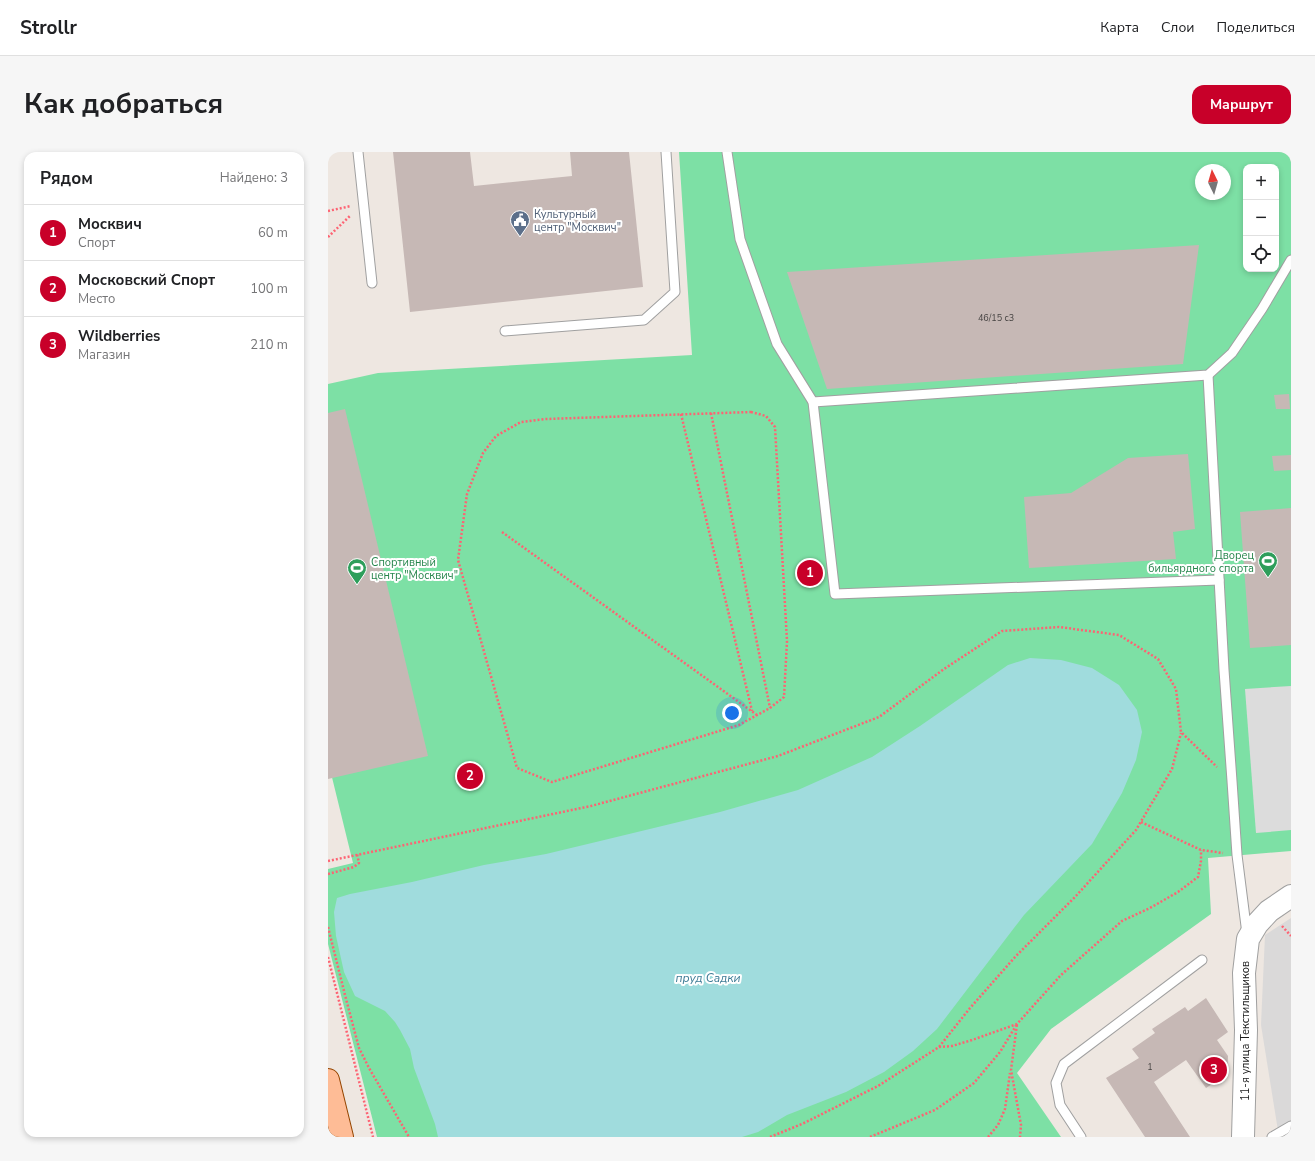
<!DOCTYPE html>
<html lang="ru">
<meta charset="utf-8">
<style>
:root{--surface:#fff;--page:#f6f6f6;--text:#202124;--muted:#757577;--line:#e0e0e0;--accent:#c80029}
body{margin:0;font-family:"Nunito Sans",sans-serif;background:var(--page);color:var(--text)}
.controls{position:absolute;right:12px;top:12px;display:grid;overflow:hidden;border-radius:8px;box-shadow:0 2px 6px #0003}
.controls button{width:36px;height:36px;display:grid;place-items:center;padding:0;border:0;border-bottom:1px solid var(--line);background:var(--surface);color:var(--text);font:20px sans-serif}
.compass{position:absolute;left:867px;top:12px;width:36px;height:36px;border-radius:50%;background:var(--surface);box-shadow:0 2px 6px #0003;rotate:355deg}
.you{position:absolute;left:404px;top:561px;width:14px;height:14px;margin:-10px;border:3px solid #fff;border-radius:50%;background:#1a73e8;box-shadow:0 0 0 6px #1a73e833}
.badge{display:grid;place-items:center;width:26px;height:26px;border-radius:50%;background:var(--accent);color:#fff;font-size:13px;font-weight:700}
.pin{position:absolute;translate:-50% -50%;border:2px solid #fff;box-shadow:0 1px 4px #0006}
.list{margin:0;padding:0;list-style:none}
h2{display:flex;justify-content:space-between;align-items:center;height:52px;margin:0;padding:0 16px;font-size:17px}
h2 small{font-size:13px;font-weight:400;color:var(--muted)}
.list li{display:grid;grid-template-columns:26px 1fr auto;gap:12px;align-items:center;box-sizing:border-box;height:56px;padding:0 16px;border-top:1px solid var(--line)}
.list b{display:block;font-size:15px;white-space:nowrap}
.list p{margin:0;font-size:13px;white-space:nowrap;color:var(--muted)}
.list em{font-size:13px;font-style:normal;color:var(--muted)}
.icon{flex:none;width:22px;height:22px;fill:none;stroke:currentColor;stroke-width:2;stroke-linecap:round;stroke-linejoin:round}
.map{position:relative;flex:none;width:963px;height:985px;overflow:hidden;border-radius:12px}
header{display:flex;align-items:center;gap:24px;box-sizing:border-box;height:56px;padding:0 20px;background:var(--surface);border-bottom:1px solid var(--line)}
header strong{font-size:19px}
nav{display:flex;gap:22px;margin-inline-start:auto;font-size:14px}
.intro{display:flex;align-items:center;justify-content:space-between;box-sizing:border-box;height:96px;padding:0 24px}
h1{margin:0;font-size:28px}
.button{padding:10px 18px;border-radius:12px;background:var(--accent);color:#fff;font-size:14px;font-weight:700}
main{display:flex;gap:24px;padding:0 24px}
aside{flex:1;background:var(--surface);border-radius:12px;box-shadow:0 2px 6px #0003}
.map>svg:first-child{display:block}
</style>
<header>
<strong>Strollr</strong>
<nav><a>Карта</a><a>Слои</a><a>Поделиться</a></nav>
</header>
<div class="intro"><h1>Как добраться</h1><a class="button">Маршрут</a></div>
<main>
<aside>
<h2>Рядом<small>Найдено: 3</small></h2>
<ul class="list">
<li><span class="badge">1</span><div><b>Москвич</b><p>Спорт</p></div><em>60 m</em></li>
<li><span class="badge">2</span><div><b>Московский Спорт</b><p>Место</p></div><em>100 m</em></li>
<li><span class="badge">3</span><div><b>Wildberries</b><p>Магазин</p></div><em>210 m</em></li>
</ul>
</aside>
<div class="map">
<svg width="963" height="985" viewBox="0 0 963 985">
<rect width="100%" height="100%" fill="#eee7e1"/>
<path fill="#dad9d9" d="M963 766V985H951L933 873 937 783Z"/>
<path fill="#7de0a5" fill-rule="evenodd" d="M351 0H963V699L880 706 883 762 723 877 689 921 733 985H49L0 792V717L25 711 0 609V232L50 221 364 203ZM918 15H948V117H918ZM873 18H897V42H873Z"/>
<path fill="#dcdcdc" d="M963 534V678L928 681 917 537Z"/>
<path fill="#a0dcdd" d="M702 506 733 508 764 516 791 533 809 558 814 580 808 608 794 641 764 692 696 763 609 877 585 899 556 920 518 940 459 963 430 980 414 985H110L107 972 86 916 82 897 72 878 67 870 57 859 27 844 16 820 8 784 6 760 9 746 22 742 84 730 156 713 218 702 268 690 392 660 470 638 544 605 592 574 680 513Z"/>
<g fill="#c6b8b5">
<path d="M65 0H142L146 34 244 24 242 0H301L315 135 82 160Z"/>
<path d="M871 93 855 212 499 237 459 120Z"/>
<path d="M961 242 962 257H948L946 243Z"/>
<path d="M17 257 100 604 0 627V261Z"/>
<path d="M860 302 867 377 845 380 848 407 701 416 696 345 743 341 800 306Z"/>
<path d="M963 303V318L946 319 944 304Z"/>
<path d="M963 356V493L922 496 912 360Z"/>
<path d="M878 846 900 880 889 888 900 904 899 922 878 936 858 908 826 930 862 985H817L778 926 811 906 804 897 827 881 824 877 857 855 860 859Z"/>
</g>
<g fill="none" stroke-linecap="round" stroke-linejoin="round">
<g stroke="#a0a0a0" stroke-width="11">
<g id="service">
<path d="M30 0 44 131"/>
<path d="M399 0 412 87 449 192 485 250 507 442 891 428"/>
<path d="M177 179 316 168 347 140 338 0"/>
<path d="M880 223 896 518 904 629 909 703 919 782"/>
<path d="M485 250 880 223 904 201 934 157 963 108"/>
<path d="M753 985 732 953 728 931 736 912 874 808"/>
<path d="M944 985 963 974"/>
</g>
</g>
<g stroke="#a0a0a0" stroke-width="24">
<path id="tertiary" d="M915 985 918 878 916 821 920 787 929 772 941 759 963 744"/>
</g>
<g stroke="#944500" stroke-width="24">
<path id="primary" d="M0 928 14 985"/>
</g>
<g stroke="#fd6373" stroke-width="2.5" stroke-dasharray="2 2" stroke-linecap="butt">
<path d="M0 59 23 54"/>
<path d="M0 85 23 63"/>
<path d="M423 260 438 264 447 275 459 489 456 545 442 556 411 573 224 630 189 616 130 408 139 342 155 301 168 284 193 270 218 267Z"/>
<path d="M383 261 442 556"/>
<path d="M353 262 424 559"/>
<path d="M174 380 429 563"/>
<path d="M813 670 873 698 895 701"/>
<path d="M0 709 263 654 450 604 551 565 616 517 674 479 731 475 791 483 830 507 848 537 853 580 889 615"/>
<path d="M0 722 26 715 31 711 29 702"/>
<path d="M954 774 963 784"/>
<path d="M0 775 17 843 31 896 41 916 81 985"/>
<path d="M0 805 45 985"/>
<path d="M611 895 624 894 644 888 689 872 733 823 794 769 822 756 850 740 870 725 873 709V698"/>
<path d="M442 985 474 972 550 934 611 895 642 856 687 805 747 745 808 678 844 617 853 581"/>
<path d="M542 985 607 958 646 931 672 900 689 872 683 918 693 973 692 985"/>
<path d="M660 985 670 973 677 957 682 921"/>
</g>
<use href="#service" stroke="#fff" stroke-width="9"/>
<use href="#tertiary" stroke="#fff" stroke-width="22"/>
<use href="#primary" stroke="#febc96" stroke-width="22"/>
</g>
<defs>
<g id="civic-pin" transform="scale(1)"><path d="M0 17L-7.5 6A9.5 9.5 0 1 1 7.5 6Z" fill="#5c6f8a" stroke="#fff"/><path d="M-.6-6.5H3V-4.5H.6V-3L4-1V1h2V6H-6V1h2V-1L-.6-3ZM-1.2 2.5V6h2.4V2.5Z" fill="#fff"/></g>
<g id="stadium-pin" transform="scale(1)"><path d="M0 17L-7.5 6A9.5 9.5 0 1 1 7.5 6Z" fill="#2e9e5b" stroke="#fff"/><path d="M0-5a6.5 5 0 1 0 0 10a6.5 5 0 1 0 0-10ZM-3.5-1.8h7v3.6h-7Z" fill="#fff"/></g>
</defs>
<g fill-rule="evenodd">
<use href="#civic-pin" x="192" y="68"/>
<use href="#stadium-pin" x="940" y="409"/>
<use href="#stadium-pin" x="29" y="416"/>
</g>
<g text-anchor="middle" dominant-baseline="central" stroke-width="4" stroke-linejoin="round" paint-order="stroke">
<g font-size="9" fill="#464342">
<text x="668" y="166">46/15 с3</text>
<text x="822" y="915">1</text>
</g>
<g font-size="11" fill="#4e5e75" stroke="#fff" text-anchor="start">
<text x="206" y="62">Культурный<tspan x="206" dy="13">центр "Москвич"</tspan></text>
</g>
<g font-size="11" fill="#27864d" stroke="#fff" text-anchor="end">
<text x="926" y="403">Дворец<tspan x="926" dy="13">бильярдного спорта</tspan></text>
<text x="43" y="410" text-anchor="start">Спортивный<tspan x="43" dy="13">центр "Москвич"</tspan></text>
</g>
<g font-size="11" fill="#1c1c1c" stroke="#fff">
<text transform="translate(917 879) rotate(-90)">11-я улица Текстильщиков</text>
</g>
<g font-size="12" font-style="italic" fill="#3f7c96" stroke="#fff">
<text x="380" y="826">пруд Садки</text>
</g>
</g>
</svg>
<div class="controls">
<button>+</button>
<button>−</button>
<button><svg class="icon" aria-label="locate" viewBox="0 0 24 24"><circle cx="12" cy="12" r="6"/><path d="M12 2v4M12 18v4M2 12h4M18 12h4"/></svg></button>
</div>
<svg class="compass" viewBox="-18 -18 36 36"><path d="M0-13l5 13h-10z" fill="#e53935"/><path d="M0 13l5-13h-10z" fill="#757577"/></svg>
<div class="you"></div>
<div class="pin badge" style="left:482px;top:421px">1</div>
<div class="pin badge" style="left:142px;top:624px">2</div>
<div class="pin badge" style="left:886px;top:918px">3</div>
</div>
</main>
